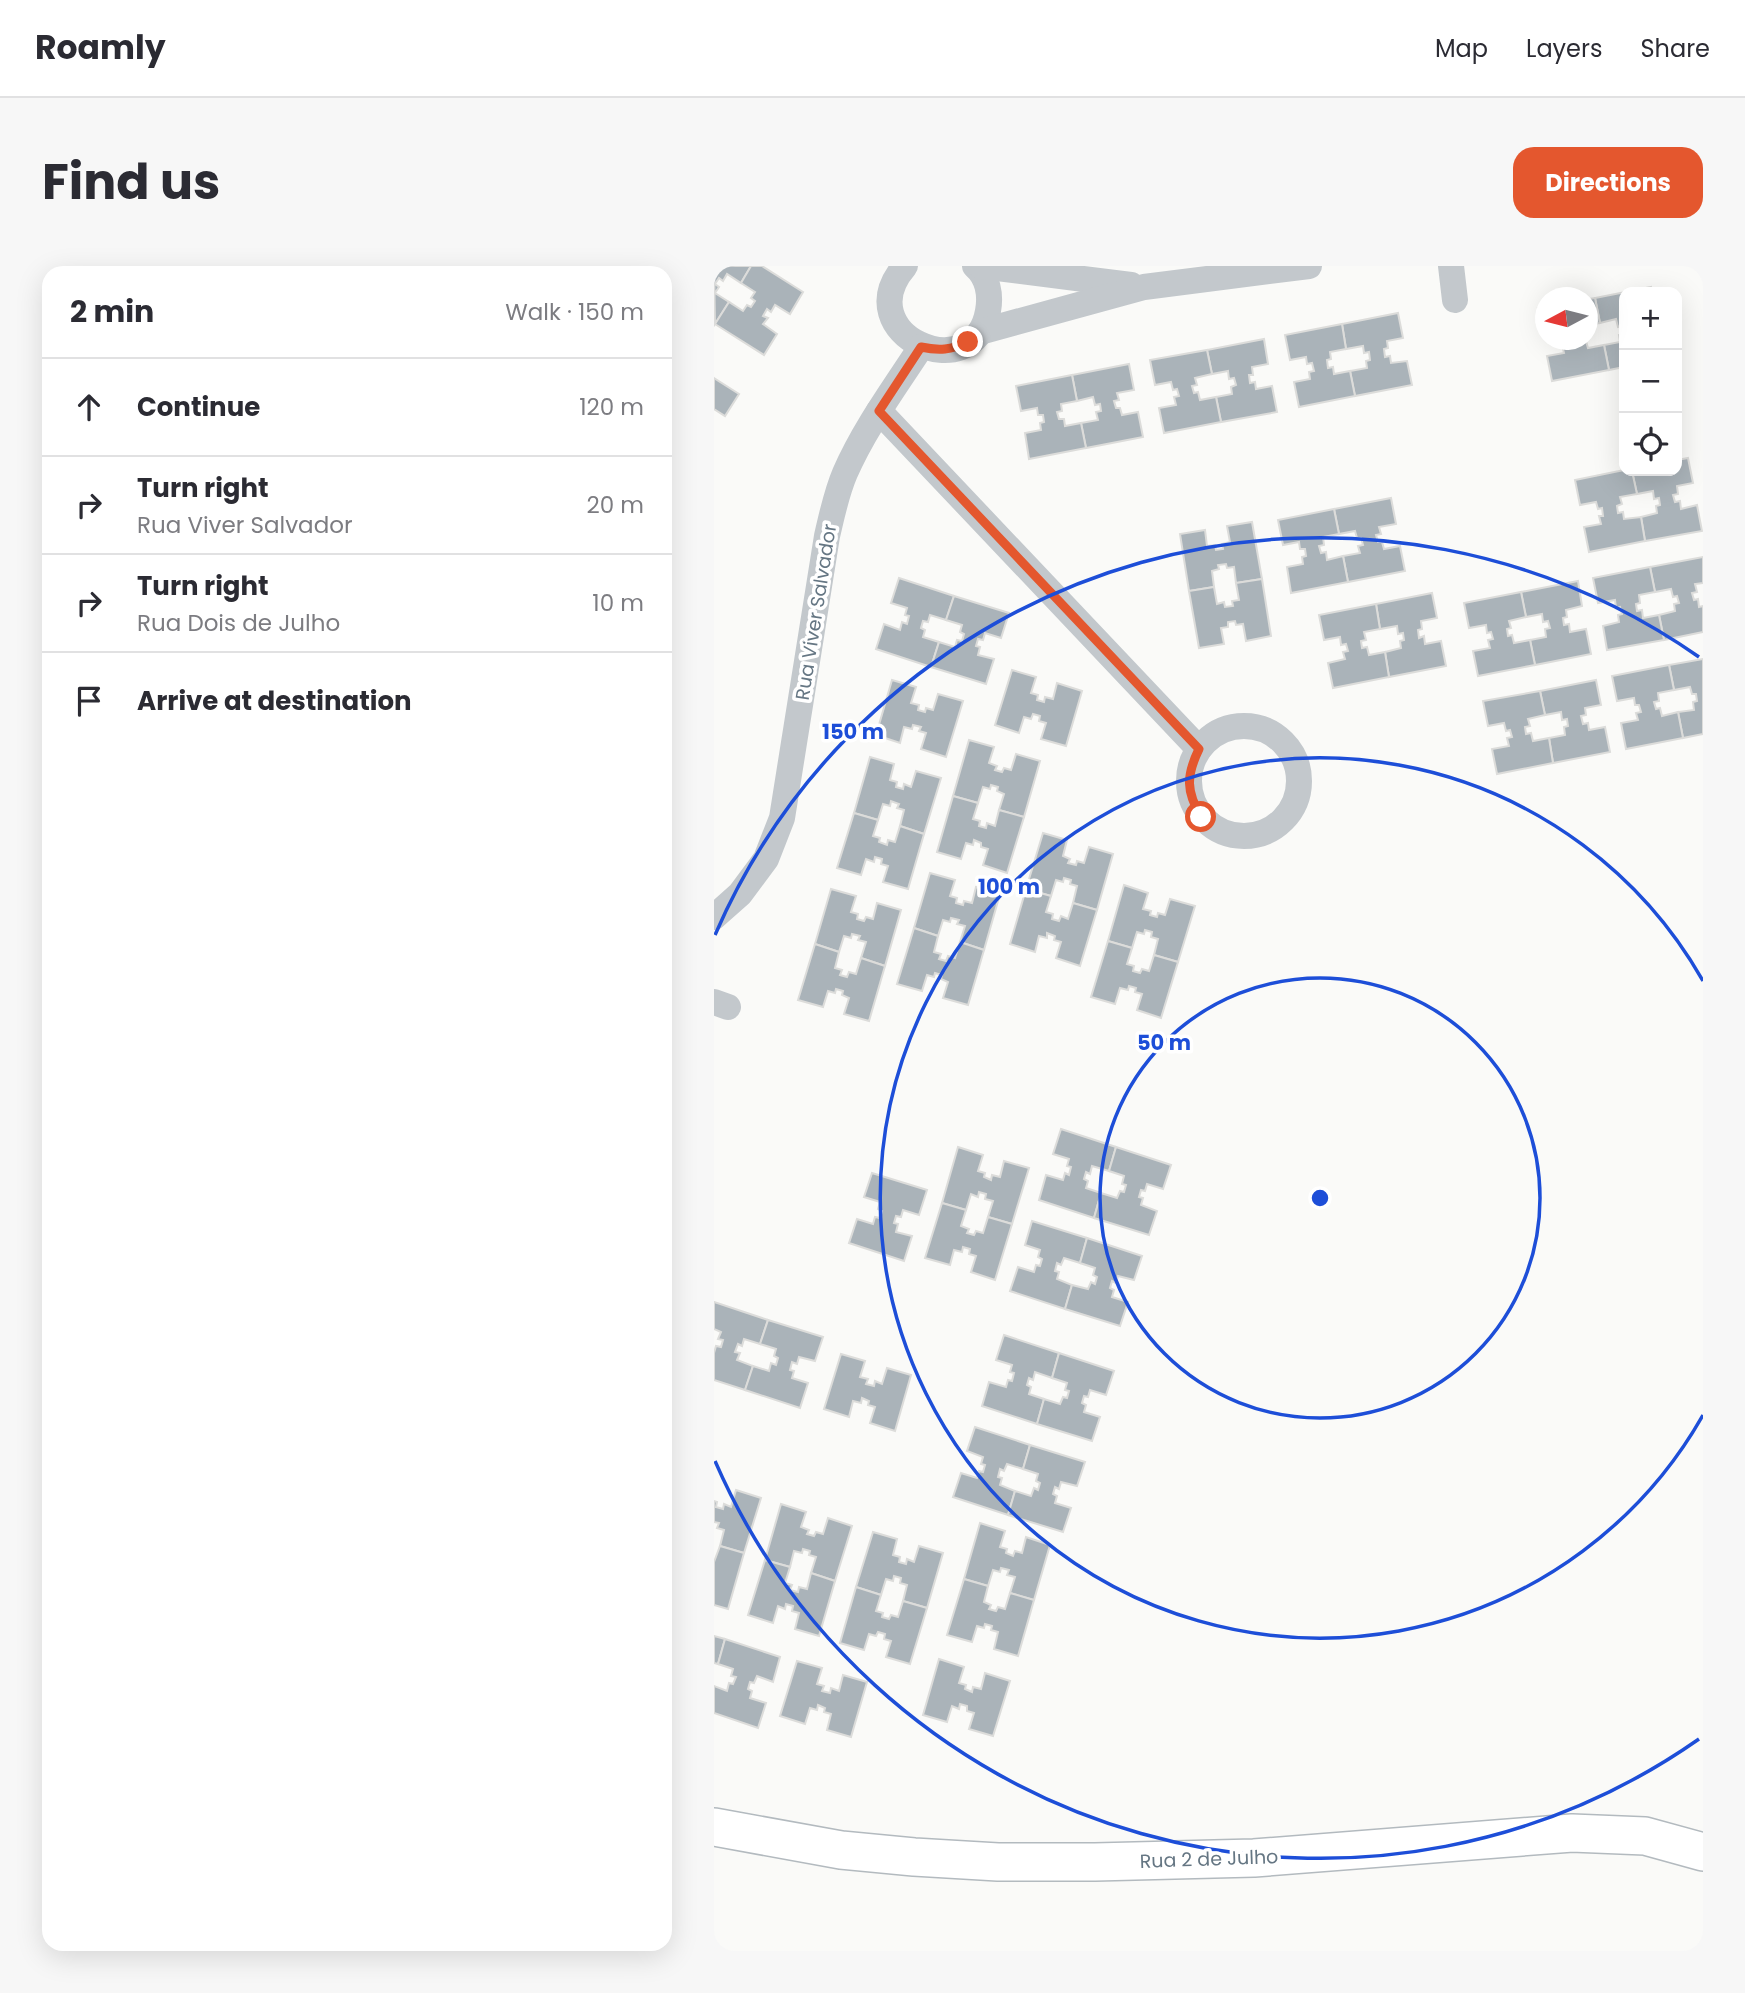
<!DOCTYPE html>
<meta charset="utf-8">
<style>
:root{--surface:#fff;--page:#f7f7f7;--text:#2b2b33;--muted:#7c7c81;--line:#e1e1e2;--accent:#e4572e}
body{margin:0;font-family:Poppins,sans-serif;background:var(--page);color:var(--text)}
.controls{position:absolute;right:21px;top:21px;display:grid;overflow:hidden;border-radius:14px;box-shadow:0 7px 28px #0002}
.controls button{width:63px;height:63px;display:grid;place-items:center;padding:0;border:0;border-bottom:2px solid var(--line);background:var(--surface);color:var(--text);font:35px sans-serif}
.compass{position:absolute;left:821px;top:21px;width:63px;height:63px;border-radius:50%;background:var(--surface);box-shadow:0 7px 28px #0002;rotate:263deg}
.stop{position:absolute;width:21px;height:21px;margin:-16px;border:5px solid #e4572e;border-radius:50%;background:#fff}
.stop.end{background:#e4572e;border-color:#fff;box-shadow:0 2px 7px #0008}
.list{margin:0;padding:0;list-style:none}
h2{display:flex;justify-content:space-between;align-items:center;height:91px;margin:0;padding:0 28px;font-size:30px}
h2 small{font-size:23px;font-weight:400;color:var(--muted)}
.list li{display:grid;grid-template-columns:46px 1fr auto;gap:21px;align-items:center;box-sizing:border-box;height:98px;padding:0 28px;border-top:2px solid var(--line)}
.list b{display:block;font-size:26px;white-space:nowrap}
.list p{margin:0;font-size:23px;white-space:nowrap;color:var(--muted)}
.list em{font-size:23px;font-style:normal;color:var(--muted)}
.icon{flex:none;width:38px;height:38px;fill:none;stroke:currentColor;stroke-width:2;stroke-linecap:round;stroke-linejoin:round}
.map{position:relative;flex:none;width:989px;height:1685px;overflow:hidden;border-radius:21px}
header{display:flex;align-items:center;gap:42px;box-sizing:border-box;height:98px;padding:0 35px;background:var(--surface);border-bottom:2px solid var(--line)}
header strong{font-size:33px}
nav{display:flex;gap:38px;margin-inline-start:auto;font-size:24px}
.intro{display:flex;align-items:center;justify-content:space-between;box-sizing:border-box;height:168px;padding:0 42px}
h1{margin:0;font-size:49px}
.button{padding:18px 32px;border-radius:21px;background:var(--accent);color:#fff;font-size:24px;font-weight:700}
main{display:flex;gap:42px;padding:0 42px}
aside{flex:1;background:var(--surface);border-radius:21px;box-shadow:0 7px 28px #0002}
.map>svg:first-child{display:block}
</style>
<header>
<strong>Roamly</strong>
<nav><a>Map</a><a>Layers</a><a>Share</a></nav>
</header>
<div class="intro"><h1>Find us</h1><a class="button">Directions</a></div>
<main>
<aside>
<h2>2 min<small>Walk · 150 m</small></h2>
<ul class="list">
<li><svg class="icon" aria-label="ahead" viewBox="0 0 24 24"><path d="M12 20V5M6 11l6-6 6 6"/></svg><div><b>Continue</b></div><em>120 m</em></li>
<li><svg class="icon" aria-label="right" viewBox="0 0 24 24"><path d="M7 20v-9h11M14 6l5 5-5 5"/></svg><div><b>Turn right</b><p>Rua Viver Salvador</p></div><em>20 m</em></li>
<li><svg class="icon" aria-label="right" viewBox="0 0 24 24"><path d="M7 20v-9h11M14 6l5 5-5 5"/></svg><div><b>Turn right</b><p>Rua Dois de Julho</p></div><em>10 m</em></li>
<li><svg class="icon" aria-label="arrive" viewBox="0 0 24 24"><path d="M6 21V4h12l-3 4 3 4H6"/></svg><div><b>Arrive at destination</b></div></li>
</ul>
</aside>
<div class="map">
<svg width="989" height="1685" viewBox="0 0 989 1685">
<rect width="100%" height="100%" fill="#fafaf8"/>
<g fill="#aab3b9" stroke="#dcdcda" stroke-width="2">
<path d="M0 0H37L27 17 13 8 9 15 5 12 1 18 5 21 1 27 15 36 1 58Z"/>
<path d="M37 0H48L89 26 76 48 61 39 57 46 53 43 49 50 54 52 49 58 63 68 50 89 1 58 15 36 29 45 33 39 37 41 41 35 37 32 41 26 27 17Z"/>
<path d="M937 21 938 26H910V101L895 104 890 79 906 76 905 69 909 68 908 60 904 61 902 53 886 57 881 32Z"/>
<path d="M881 32 886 57 874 59V33Z"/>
<path d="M832 41V67L829 68 824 42Z"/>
<path d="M684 47 689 72 673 75 674 82 670 83 671 91 676 90 677 97 693 95 698 119 641 130 636 105 653 102 652 95 656 94 655 86 650 87 649 80 632 83 628 58Z"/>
<path d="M628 58 632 83 616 86 617 93 613 94 614 102 619 101 620 108 636 105 641 130 585 141 580 116 596 113 595 106 600 105 598 97 593 98 592 91 576 94 571 69Z"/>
<path d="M550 73 554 98 538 101 539 109H535L536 117 541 116 542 123 558 120 563 146 507 156 502 131 518 128 517 121 522 119 520 112 515 113 514 105 498 108 493 84Z"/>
<path d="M852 74 872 75 874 82 890 79 895 104 838 115 833 90 850 87 848 79 853 78Z"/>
<path d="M493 84 498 108 481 112 483 119 478 120 480 127 484 126 486 134 502 131 507 156 450 167 445 142 462 139 460 131 465 130 463 123 459 124 457 116 441 119 436 94Z"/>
<path d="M415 98 420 124 403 127 405 134 400 135 402 142H406L408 149 424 146 429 171 372 182 367 157 384 154 382 146 387 145 386 138 381 139 379 131 363 135 358 109Z"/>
<path d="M358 109 363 135 347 138 348 145 343 146 345 153H350L351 160 367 157 372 182 315 193 311 167 327 164 326 157 330 156 329 149H324L323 142 307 145 302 120Z"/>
<path d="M0 112 25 128 11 150 0 143Z"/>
<path d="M974 192 979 217 963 220 964 228 959 229 961 236 966 235 967 243 983 239 988 265 931 275 927 251 943 247 942 240 946 239 945 232 940 233 939 225 923 228 918 205H963V194Z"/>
<path d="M910 204 918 205 923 228 906 231 908 238 903 240 904 247 909 246 910 253 927 251 931 275 875 286 870 261 887 258 885 250H889L888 242 884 243 882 236 866 239 861 214Z"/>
<path d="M677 232 682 258 665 261 667 268 662 269 664 276H668L670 283 686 280 691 305 634 316 629 290 646 287 644 280 649 279 647 272H643L641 265 625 268 620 243Z"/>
<path d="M620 243 625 268 609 271 610 279 605 280 607 287 612 286 613 294 629 290 634 316 577 327 573 301 589 298 588 291 592 290 591 283H586L585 276 569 279 564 254Z"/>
<path d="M538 256 548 313 522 317 520 301 513 302 512 298 504 299 505 303 498 305 500 321 475 325 466 268 491 264 493 280 501 279 502 284 509 283 508 278 516 276 513 260Z"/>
<path d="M989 291V317L981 318 983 326 978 327 980 334 984 333 985 341 989 340V366L950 374 945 349 961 345 960 338 965 337 963 330 959 331 957 323 941 326 936 301Z"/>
<path d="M936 301 941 326 925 329 926 337 922 338 923 345 928 344 929 352 945 349 950 374 893 384 889 360 905 356 904 349 908 348 906 341 902 342 901 334 884 337 879 312Z"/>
<path d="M185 312 240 330 232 354 216 349 214 356 209 355 207 362 211 364 209 371 225 376 217 401 162 383 170 358 186 364 188 356 193 358 195 350 191 349 193 342 177 337Z"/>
<path d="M548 313 557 370 532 375 529 358 522 359 521 355 514 356V361L507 362 510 378 485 382 475 325 500 321 503 338 510 336 511 341 519 340 518 335 525 334 522 317Z"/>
<path d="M864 315 868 340 852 344 853 351 849 352 850 359 855 358 856 366 872 363 877 388 821 399 816 374 832 371 831 363 836 362 834 355 829 356 828 348 812 351 807 326Z"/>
<path d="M807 326 812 351 795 355 797 362 793 363 794 370 798 369 800 377 816 374 821 399 764 410 759 385 776 382 774 374 779 373 777 366 773 367 772 359 755 362 750 337Z"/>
<path d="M718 327 723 352 707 355 708 363 704 364 705 372 710 370 711 378 727 375 732 400 675 411 671 386 687 382 686 375 690 374 689 367 684 368 683 360 666 363 662 338Z"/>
<path d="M240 330 295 347 287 372 271 367 269 374 264 373 262 380 266 381 264 389 280 393 272 418 217 401 225 376 241 381 243 374 248 375 250 368 246 366 248 359 232 354Z"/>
<path d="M662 338 666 363 650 366 652 374 647 375 648 382 653 381 655 389 671 386 675 411 619 422 614 397 631 393 629 386 634 385 632 378 627 379 626 371 610 374 605 349Z"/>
<path d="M989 393V468L969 472 964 446 980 444 979 436 983 435 982 428H978L976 421 960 424 955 399Z"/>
<path d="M955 399 960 424 944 427 945 435 940 436 942 443 946 442 948 450 964 446 969 472 912 483 907 457 924 454 922 447 927 446 925 439H921L920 432 903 435 898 410Z"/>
<path d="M298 404 322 411 317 427 324 429 323 434 330 436 331 431 339 433 343 417 368 425 352 480 327 473 332 457 325 455 326 450 319 448 317 453 310 451 305 467 281 459Z"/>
<path d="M178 414 202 421 197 437 205 439 204 444 211 446 212 442 219 444 224 428 249 435 232 491 207 483 212 467 205 465 207 461 199 459 198 463 190 461 186 477 162 469Z"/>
<path d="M882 414 887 439 871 442 872 449 867 450 869 458 874 457 875 464 891 461 896 486 839 497 835 472 851 469 850 461 854 460 853 453 848 454 847 446 831 449 826 425Z"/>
<path d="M826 425 831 449 814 453 816 460 811 461 812 468 817 467 819 475 835 472 839 497 783 508 778 483 795 480 793 472 798 471 796 464 792 465 790 457 774 460 769 435Z"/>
<path d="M255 474 280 481 275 497 283 500 281 504 288 506 290 502 297 504 302 488 326 495 310 551 285 544 290 528 283 525 284 521 277 519 276 523 269 521 264 537 239 530Z"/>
<path d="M156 491 180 498 176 514 183 516 182 521 189 523 190 518 197 521 202 505 227 512 210 568 186 560 190 544 183 542 185 538 177 535 176 540 169 538 164 554 140 547Z"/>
<path d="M239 530 264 537 259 553 266 555 265 560 272 562 273 557 281 560 285 544 310 551 293 607 269 599 274 583 267 581V577L260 574 259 579 252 577 247 593 223 586Z"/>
<path d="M140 547 164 554 159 570 166 572 165 576 173 579 174 574 181 576 186 560 210 568 194 623 169 616 174 600 167 598 168 593 161 591 160 596 152 593 147 609 123 602Z"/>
<path d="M329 567 353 574 349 590 356 593 354 597 362 599 363 595 370 597 375 581 399 588 383 644 359 637 363 620 356 618 357 614 350 612 349 616 342 614 337 630 312 623Z"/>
<path d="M216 607 241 614 236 630 243 632 242 637 249 639 250 635 258 637 262 621 286 628 270 684 246 676 251 660 243 658 245 654 237 652 236 656 229 654 224 670 200 662Z"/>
<path d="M410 619 434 627 429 643 437 645 436 649 443 651 444 647 451 649 456 633 481 640 464 696 440 689 444 673 437 671 438 666 431 664 430 668 423 666 418 682 394 675Z"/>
<path d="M117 623 142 630 137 646 144 648 143 653 150 655 152 651 159 653 163 637 187 644 171 700 147 692 152 676 144 674 146 670 138 668 137 672 130 670 125 686 101 678Z"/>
<path d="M312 623 337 630 332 646 339 648 338 653 345 655 347 650 354 653 359 637 383 644 366 700 342 692 347 676 340 674 341 670 333 667V672L325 670 321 686 296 678Z"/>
<path d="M200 662 224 670 220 686 227 688 225 693 232 695 234 690 241 692 246 676 270 684 254 739 229 732 234 716 227 713 228 709 221 707 220 711 213 709 208 725 183 718Z"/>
<path d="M394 675 418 682 413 698 420 700 419 705 426 707 428 703 435 705 440 689 464 696 447 752 423 744 428 728 421 726 422 722 415 720 414 724 406 722 401 738 377 731Z"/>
<path d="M101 678 125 686 121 702 128 704 126 709 133 711 135 706 142 708 147 692 171 700 155 755 130 748 135 732 128 729 129 725 122 723 121 727 114 725 109 741 84 734Z"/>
<path d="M347 863 402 881 395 905 378 900 376 908 372 906 370 913 374 915 372 922 387 927 380 952 325 934 332 909 349 914 351 907 355 909 357 901 353 900 355 893 339 888Z"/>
<path d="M244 881 269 889 264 905 271 907 270 911 277 914 278 909 286 911 290 895 315 902 298 958 274 951 279 935 271 933 272 928 265 926 264 931 257 928 252 944 228 937Z"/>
<path d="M402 881 457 899 449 923 433 918 431 925 427 924 425 931 429 932 427 939 443 945 435 969 380 952 387 927 403 932 406 925 410 926 412 919 408 918 410 910 395 905Z"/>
<path d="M158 907 213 924 205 949 189 944 187 951 182 950 180 957 184 958 182 966 198 970 190 995 135 977 143 953 159 958 161 951 166 952 168 945 164 943 166 936 150 931Z"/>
<path d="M228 937 252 944 247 960 255 963 253 967 260 969 262 965 269 967 274 951 298 958 281 1014 257 1006 262 990 255 988 256 983 249 981 248 986 240 984 236 999 211 992Z"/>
<path d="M318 955 373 972 366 997 350 992 347 999 343 997 341 1005 345 1006 343 1013 358 1019 351 1043 296 1025 304 1001 320 1006 322 999 326 1000 328 993 324 991 326 984 311 979Z"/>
<path d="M373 972 428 990 420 1014 404 1010 402 1017 398 1015 396 1022 400 1024 398 1031 414 1036 406 1060 351 1043 358 1019 374 1023 377 1016 381 1018 383 1011 379 1009 381 1002 366 997Z"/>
<path d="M0 1036 54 1054 46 1078 30 1073 28 1080 24 1078 21 1086 26 1087 23 1094 39 1100 31 1124 0 1114V1087L2 1080 7 1081 9 1074 4 1073 7 1066 0 1063Z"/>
<path d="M54 1054 109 1071 101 1095 85 1091 83 1098 78 1096 76 1104 80 1105 78 1112 94 1117 86 1142 31 1124 39 1100 55 1105 57 1097 62 1099 64 1092 60 1090 62 1083 46 1078Z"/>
<path d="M290 1069 345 1087 338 1112 321 1106 319 1114 315 1112 313 1119 317 1121 315 1128 330 1133 323 1158 268 1140 275 1116 292 1121 294 1114 298 1115 300 1107 296 1106 298 1099 282 1094Z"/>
<path d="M345 1087 400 1105 392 1129 376 1124 374 1131 370 1130 368 1137 372 1139 370 1146 386 1151 378 1175 323 1158 330 1133 346 1138 349 1131 353 1132 355 1125 351 1124 353 1117 338 1112Z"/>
<path d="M127 1088 151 1095 146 1111 154 1113 152 1118 160 1120 161 1115 168 1118 173 1102 197 1109 181 1165 156 1157 161 1141 154 1139 155 1135 148 1132 147 1137 139 1135 135 1151 110 1143Z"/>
<path d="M261 1161 316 1179 309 1203 293 1198 290 1205 286 1203 284 1211 288 1212 286 1219 301 1225 294 1249 239 1231 247 1207 263 1212 265 1205 269 1206 271 1199 267 1198 269 1191 253 1185Z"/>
<path d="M316 1179 371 1196 363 1220 347 1216 345 1223 341 1221 339 1228 343 1230 341 1237 357 1242 349 1266 294 1249 301 1225 317 1230 320 1222 324 1224 326 1217 322 1215 324 1208 309 1203Z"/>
<path d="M22 1224 47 1232 30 1287 6 1280 10 1264 3 1262 5 1257 0 1256V1235L3 1236 2 1241 9 1243 10 1238 17 1241Z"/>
<path d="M67 1238 92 1246 87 1261 95 1264 93 1268 100 1270 102 1266 109 1268 114 1252 138 1260 121 1315 97 1307 102 1291 95 1289 96 1285 89 1283 88 1287 80 1285 76 1301 51 1294Z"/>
<path d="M266 1257 291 1265 286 1281 293 1283 292 1287 299 1290 301 1285 308 1287 312 1271 336 1279 320 1334 296 1327 301 1311 293 1309 295 1304 287 1302 286 1306 279 1304 274 1320 250 1313Z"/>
<path d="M159 1266 183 1273 179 1289 186 1291 185 1296 192 1298 193 1293 200 1296 205 1280 229 1287 213 1342 189 1335 193 1319 186 1317 187 1312 180 1310 179 1315 172 1313 167 1329 142 1321Z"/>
<path d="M6 1280 30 1287 14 1343 0 1339V1296Z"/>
<path d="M51 1294 76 1301 71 1317 78 1319 76 1324 84 1326 85 1321 93 1323 97 1307 121 1315 105 1370 81 1363 85 1347 78 1345 79 1340 72 1338 71 1343 64 1340 59 1357 34 1349Z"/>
<path d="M250 1313 274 1320 270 1336 277 1339 275 1343 282 1345 284 1341 291 1343 296 1327 320 1334 304 1390 280 1383 284 1366 277 1364 278 1360 271 1358 270 1362 263 1360 258 1376 233 1369Z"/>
<path d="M142 1321 167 1329 162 1345 169 1347 168 1351 175 1353 177 1349 184 1351 189 1335 213 1342 196 1398 172 1391 177 1375 170 1373 171 1368 164 1366 162 1370 155 1368 150 1384 126 1377Z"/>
<path d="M0 1370 11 1373 4 1398 0 1397Z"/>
<path d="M11 1373 66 1391 59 1416 43 1410 40 1417 36 1416 34 1423 38 1425 36 1432 52 1437 44 1462 0 1447V1420L13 1425 15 1417 19 1418 22 1411 17 1410 19 1403 4 1398Z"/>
<path d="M225 1393 250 1401 245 1417 252 1419 251 1423 258 1426 259 1421 267 1423 271 1407 296 1415 279 1470 255 1463 260 1447 253 1445V1440L246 1438 245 1443 238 1440 233 1456 209 1449Z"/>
<path d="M83 1395 108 1402 103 1418 110 1420 108 1425 116 1427 117 1422 125 1425 129 1409 153 1416 137 1471 113 1464 117 1448 110 1446 111 1442 104 1439 103 1444 96 1442 91 1458 66 1450Z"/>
</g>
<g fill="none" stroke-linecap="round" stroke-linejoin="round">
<g stroke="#b3babf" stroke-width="40">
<path id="secondary" d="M0 1561 127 1584 200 1591 284 1596H381L540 1592 858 1567 931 1570 989 1586"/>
</g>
<g stroke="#c3c8cc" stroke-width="26">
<path d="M191 0C132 68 260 125 274 45 277 29 274 11 261 0"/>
<path d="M267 0 417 19"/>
<path d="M737 0 741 34"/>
<path d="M266 66 430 21 595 0"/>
<path d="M165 145 485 483"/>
<circle cx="530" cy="515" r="55"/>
<path d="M0 651 26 628 52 593 68 552 113 270C118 249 122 228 131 207 150 163 181 121 207 81"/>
<path d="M0 736 14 741"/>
</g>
<use href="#secondary" stroke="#fff" stroke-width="37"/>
</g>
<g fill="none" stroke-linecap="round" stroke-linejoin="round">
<path stroke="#e4572e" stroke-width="9" d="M254 76C237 84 225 85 207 81L165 145 485 483C472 510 472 525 487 551"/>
</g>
<g fill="none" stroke="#1d4ed8" stroke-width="3.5">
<circle cx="606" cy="932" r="220"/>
<path d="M989 1149A440 440 0 1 1 989 715"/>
<path d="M985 1473A660 660 0 0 1 1 1195M1 669A660 660 0 0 1 985 391"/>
</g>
<g text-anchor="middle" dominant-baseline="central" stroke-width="7" stroke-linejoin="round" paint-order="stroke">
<g font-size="19" fill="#657683" stroke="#fff">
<text transform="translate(102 346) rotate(-81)">Rua Viver Salvador</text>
<text transform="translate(495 1593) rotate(-2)">Rua 2 de Julho</text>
</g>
</g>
<circle cx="606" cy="932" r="10" fill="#1d4ed8" stroke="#fff" stroke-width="3.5"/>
<g font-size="21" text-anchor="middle" font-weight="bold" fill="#1d4ed8" stroke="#fff" stroke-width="7" stroke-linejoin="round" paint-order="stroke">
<text x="139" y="473">150 m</text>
<text x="295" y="628">100 m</text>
<text x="450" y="784">50 m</text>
</g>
</svg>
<div class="controls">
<button>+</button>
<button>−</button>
<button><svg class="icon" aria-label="locate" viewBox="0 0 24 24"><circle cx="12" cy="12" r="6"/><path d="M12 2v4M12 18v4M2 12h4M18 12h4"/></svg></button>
</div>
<svg class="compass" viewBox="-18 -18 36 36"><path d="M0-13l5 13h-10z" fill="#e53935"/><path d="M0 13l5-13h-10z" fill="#7c7c81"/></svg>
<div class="stop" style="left:487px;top:551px"></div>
<div class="stop end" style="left:254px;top:76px"></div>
</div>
</main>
